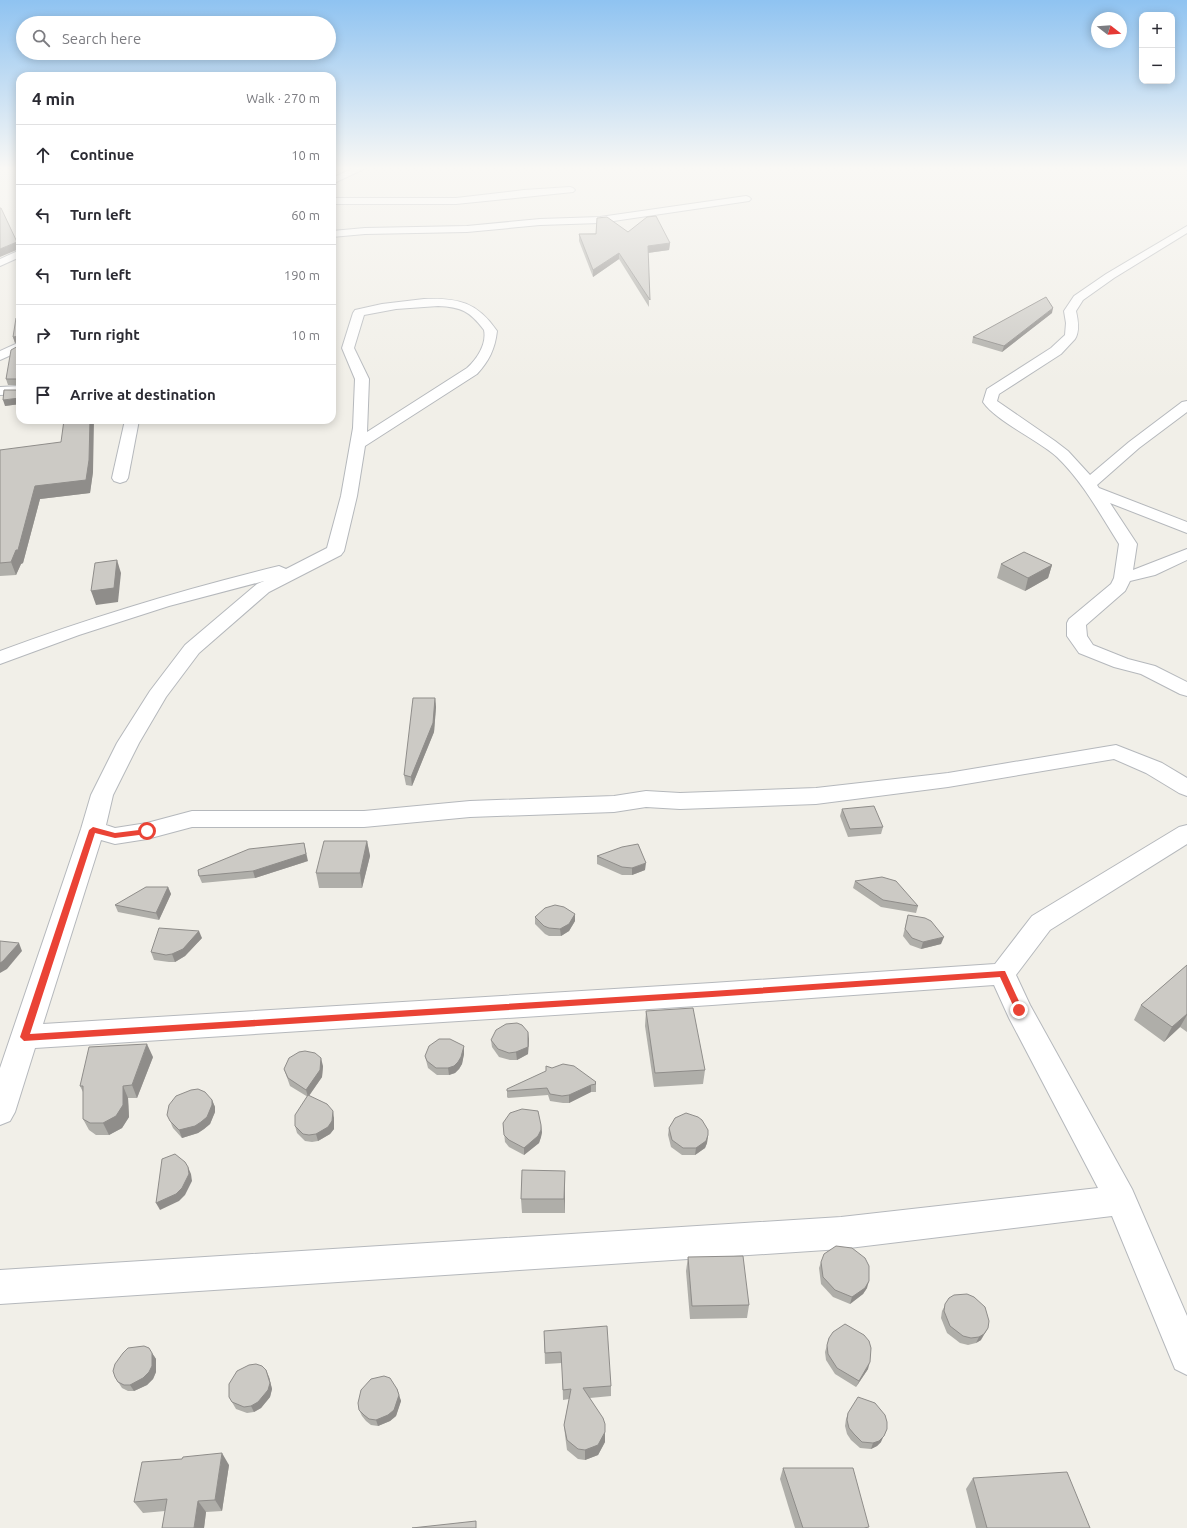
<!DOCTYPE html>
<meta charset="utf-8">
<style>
:root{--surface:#fff;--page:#f2f2f3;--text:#2b2b33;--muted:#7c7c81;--line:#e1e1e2}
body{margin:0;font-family:Ubuntu,sans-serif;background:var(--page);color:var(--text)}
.controls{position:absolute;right:12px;top:12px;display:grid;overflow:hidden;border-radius:8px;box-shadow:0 2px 10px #0003}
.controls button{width:36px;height:36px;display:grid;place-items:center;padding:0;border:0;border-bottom:1px solid var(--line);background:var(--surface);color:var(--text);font:20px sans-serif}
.compass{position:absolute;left:1091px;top:12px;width:36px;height:36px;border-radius:50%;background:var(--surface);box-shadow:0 2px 10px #0003;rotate:107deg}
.stop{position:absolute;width:12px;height:12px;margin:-9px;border:3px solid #ea4335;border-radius:50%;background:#fff}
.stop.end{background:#ea4335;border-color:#fff;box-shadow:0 1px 4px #0008}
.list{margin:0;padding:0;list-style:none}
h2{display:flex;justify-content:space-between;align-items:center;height:52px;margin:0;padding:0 16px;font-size:17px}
h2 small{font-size:13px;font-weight:400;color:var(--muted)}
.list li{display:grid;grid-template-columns:26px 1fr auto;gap:12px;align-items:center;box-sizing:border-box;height:60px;padding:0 16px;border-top:1px solid var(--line)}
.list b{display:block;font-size:15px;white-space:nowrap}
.list em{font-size:13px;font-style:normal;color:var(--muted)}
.icon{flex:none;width:22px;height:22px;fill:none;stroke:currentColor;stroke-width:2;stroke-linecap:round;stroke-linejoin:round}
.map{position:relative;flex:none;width:1187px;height:1528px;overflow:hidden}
.search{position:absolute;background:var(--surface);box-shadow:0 2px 10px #0003;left:16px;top:16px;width:320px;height:44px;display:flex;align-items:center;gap:10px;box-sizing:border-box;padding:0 14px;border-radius:22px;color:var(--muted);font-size:15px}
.panel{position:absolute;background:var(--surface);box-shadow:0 2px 10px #0003;left:16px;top:72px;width:320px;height:352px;border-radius:12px}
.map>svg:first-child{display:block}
</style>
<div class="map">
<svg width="1187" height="1528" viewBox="0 0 1187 1528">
<rect width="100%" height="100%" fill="#f1efe8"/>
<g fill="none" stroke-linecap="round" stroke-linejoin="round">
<g stroke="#b5b8bc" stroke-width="2">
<g id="minor">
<path d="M354 168H366L332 184V178Z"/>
<path d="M570 187 573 188 575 190 573 192 456 204H332V198H456L524 190Z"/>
<path d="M746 196 749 197 751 199 749 201 600 223 540 225 467 232 365 234 332 237V231L365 228 467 226 540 219 600 217Z"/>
<path d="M1187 226V233L1114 278 1083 300 1076 311C1078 320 1080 331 1075 339L1061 354 999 394 997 401 1055 441 1068 451 1090 475 1129 442 1182 402 1187 401V412L1139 448 1097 485 1099 488 1187 522V533L1110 503 1137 544 1133 570 1187 549V560L1155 575 1130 581 1125 591 1086 625 1087 636 1093 645 1128 659 1155 666 1187 682V696L1180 694 1141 674 1114 667 1079 653 1067 636V623L1069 619 1111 584 1114 578 1119 544C1100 514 1083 482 1057 457 1037 439 997 422 983 402L987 389 1051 348 1065 335 1066 323 1064 311 1074 296 1106 274Z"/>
<path d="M20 250V257L0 266V259Z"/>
<path d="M424 299C458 298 477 302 497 331 495 349 489 361 477 374L365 446 357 496 344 551 341 555 269 592 199 653 166 697 139 743 113 795 106 825 115 828 147 823 192 811H364L470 801 614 796 646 791 680 793 816 788 948 773 1116 745 1162 763 1187 778V796L1179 793 1146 773 1114 759 948 787 816 804 680 809 646 807 614 812 470 817 364 827H192L147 839 115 844 101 840 43 1024 712 983 995 964 1032 916 1179 827 1187 825V844L1050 930 1016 975 1030 1005 1132 1189 1187 1316V1375L1175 1369 1112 1216 841 1249 0 1304V1270L841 1217 1098 1188 1009 1018 994 985 712 1005 35 1048 15 1112 10 1121 0 1125V1068L81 829 91 795 117 743 150 691 185 645 257 584 264 581 169 606 79 635 0 664V651C92 617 184 589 279 566L286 569 327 548 341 496 353 428 355 379 342 348 353 313 355 310 382 304ZM438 306C461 307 470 311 484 330 487 344 477 359 467 368L367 432 369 379 354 348 364 315 396 309Z"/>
<path d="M20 342V351L0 360V351Z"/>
<path d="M20 386V394L0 395V387Z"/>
<path d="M125 420H139L128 478 126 481 120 483 114 481 112 478Z"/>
</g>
</g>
<use href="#minor" fill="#fff" fill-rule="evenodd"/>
</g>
<g fill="#afaea9">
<path d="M628 232 670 243 669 250 648 253 649 307 619 259 593 277 579 241V234Z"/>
<path d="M1052 313 1002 352 972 343 973 337Z"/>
<path d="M20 318V404L5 406 20 388 19 385H8L6 379 20 345V341L15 343 13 337Z"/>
<path d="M0 450 93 472 90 493 40 499 23 563 21 564 16 575 0 576Z"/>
<path d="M1001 564 1052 565 1048 578 1025 591 997 578Z"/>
<path d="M435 698 436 707 434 732 412 786 406 785 404 775Z"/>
<path d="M842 809 883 827 881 834 848 837 840 816Z"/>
<path d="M367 841 370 856 362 888H319L316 873Z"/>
<path d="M597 856 645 870 632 875H622L597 864Z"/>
<path d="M308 861 255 878 202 883 199 876Z"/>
<path d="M855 881 918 906 916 913 881 907 853 888Z"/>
<path d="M168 887 171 894 159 920 118 912 115 905Z"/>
<path d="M908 915 941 944 921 949 910 945 903 936Z"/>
<path d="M535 917 575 921 569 931 561 936H549L545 934 535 924Z"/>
<path d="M202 938 185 956 175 962H169L154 960 151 952Z"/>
<path d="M1187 965V1032L1180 1027 1164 1042 1134 1020 1141 1005Z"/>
<path d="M646 1011 705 1070 703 1084 654 1087 645 1026Z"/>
<path d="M529 1039 528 1054 517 1060H510L499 1057 492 1047 491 1040Z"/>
<path d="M464 1046V1054L462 1064 459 1069 455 1073 449 1075H437L428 1068 425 1056Z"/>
<path d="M153 1057 137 1098H128L129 1117 122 1128 109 1135H96L89 1130 83 1119V1092L80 1086Z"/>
<path d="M323 1066 322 1077 309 1096 334 1118V1129L330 1134 318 1141 312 1142 305 1141 297 1133 295 1126 308 1097 290 1086 284 1069Z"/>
<path d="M596 1084V1092H591L569 1103H563L550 1101 548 1095 508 1098 507 1097V1089Z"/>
<path d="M212 1100 215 1107V1112L210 1124 204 1129 198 1133 182 1138 173 1128 170 1121Z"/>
<path d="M503 1123 542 1132 541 1137 539 1143 524 1155 509 1147 505 1142Z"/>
<path d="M669 1128 708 1135 707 1143 705 1148 695 1155H682L671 1147 668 1135Z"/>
<path d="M565 1184V1213H522L521 1199Z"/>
<path d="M688 1257 749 1305 747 1318 690 1319 686 1271Z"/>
<path d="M821 1262 867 1288 863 1294 850 1304 833 1297 821 1284 819 1268Z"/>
<path d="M949 1298 981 1340 976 1343 968 1345 960 1343 947 1333 941 1318 942 1311Z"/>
<path d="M544 1331 611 1386V1396L590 1398 605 1442 598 1455 585 1460 578 1459 567 1450 565 1435 564 1425 569 1399 563 1400 562 1363 545 1364Z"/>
<path d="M829 1338 868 1369 856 1387 835 1374 826 1360 825 1352Z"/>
<path d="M152 1353 156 1359V1372L153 1379 147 1385 134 1391H128L122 1388 115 1377Z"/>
<path d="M269 1377 272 1389 270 1397 261 1408 254 1412 247 1413 236 1409 229 1397Z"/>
<path d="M397 1389 401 1401 396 1416 390 1421 378 1426 371 1425 366 1421 362 1416 359 1410Z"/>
<path d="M848 1413 881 1442 877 1446 871 1449 860 1448 851 1440 847 1434 845 1426 846 1419Z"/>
<path d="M229 1465 222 1511 206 1512 204 1528H162L165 1511 143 1513 134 1502Z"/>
<path d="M783 1468 868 1528H795L780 1479Z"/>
<path d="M973 1478 1090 1528H976L966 1489Z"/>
</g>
<g fill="#8f8d8a">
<path d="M20 204V209H19L17 205Z"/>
<path d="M17 242 19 249 0 257V249Z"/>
<path d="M670 243 669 250 647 253 648 246Z"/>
<path d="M619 253V259L593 277V270Z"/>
<path d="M1053 308 1052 313 1002 352 1004 346Z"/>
<path d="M19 336 20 341 15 343 13 337Z"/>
<path d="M20 398V404L5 406 3 400Z"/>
<path d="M90 420H94L93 472 90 493 40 499 23 563 21 564 16 575 11 562 35 486Z"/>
<path d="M117 560 121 573 118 602 96 605 91 591Z"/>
<path d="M1052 565 1048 578 1025 591 1028 578Z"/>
<path d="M435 698 436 707 434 732 412 786 411 777Z"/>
<path d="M367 841 370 856 362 888 360 873Z"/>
<path d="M304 843 308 861 255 878 253 871Z"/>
<path d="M646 863 645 870 632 875V868Z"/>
<path d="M168 887 171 894 159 920 156 913Z"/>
<path d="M575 914V921L569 931 561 936 560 929Z"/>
<path d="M199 931 202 938 185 956 175 962 172 954Z"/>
<path d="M944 937 941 944 921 949 923 942Z"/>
<path d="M19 943 22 951 7 969 0 973V963Z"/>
<path d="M1187 1014V1015L1180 1027 1164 1042 1172 1027Z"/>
<path d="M528 1032 529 1039 528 1054 517 1060 516 1052Z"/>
<path d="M147 1044 153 1057 137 1098 132 1085Z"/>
<path d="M464 1046V1054L462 1064 459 1069 455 1073 449 1075 448 1068Z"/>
<path d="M321 1058 323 1066 322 1077 308 1097 306 1090Z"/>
<path d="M591 1085V1092L569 1103V1095Z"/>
<path d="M123 1086 128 1098 129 1117 122 1128 109 1135 103 1123Z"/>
<path d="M212 1100 215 1107V1112L210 1124 204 1129 198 1133 182 1138 179 1130Z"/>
<path d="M333 1111 334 1118V1129L330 1134 318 1141 316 1134Z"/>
<path d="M541 1125 542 1132 541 1137 539 1143 524 1155V1148Z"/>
<path d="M708 1135 707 1143 705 1148 695 1155 696 1148Z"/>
<path d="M188 1167 191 1174 192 1181 185 1195 179 1201 160 1210 156 1203Z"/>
<path d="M565 1171V1213L564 1199Z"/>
<path d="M869 1281 867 1288 863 1294 850 1304 852 1297Z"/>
<path d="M988 1328 981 1340 976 1343 979 1337Z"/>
<path d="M152 1353 156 1359V1372L153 1379 147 1385 134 1391 130 1385Z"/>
<path d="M870 1362 868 1369 856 1387 859 1381Z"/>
<path d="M266 1370 269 1377 272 1389 270 1397 261 1408 254 1412 251 1406Z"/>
<path d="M397 1389 401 1401 396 1416 390 1421 378 1426 376 1420Z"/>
<path d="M605 1424V1442L598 1455 585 1460V1450Z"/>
<path d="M887 1429 881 1442 877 1446 871 1449 873 1443Z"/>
<path d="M222 1453 229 1465 222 1511 215 1500Z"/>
<path d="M198 1501 206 1512 204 1528H194Z"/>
</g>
<g fill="#cccac5" stroke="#8f8d8a">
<path d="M20 198V204L17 205Z"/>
<path d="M0 208H1L17 242 0 249Z"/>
<path d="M656 216 670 243 648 246 650 300 619 253 593 270 579 234H596L597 218 607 217 628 232 647 217Z"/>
<path d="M1046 297 1053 308 1004 346 973 337Z"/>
<path d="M16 318H20V398L3 400 4 390H18L20 388 19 379H6L11 350 20 345 19 336 13 337Z"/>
<path d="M64 420H90L89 460 86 480 35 486 18 550H16L11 562 0 563V450L61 442Z"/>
<path d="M1024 552 1052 565 1028 578 1001 564Z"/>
<path d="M117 560 114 588 91 591 95 563Z"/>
<path d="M413 698H435L433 723 411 777 404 775Z"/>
<path d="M874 806 883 827 850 829 842 809Z"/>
<path d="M324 841H367L360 873H316Z"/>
<path d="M304 843 306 854 253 871 199 876 198 870 249 849Z"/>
<path d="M638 844 646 863 632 868 622 867 597 856 622 847Z"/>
<path d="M882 877 896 881 918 906 883 900 855 881Z"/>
<path d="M146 887H168L156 913 115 905Z"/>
<path d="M555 905 564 907 575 914 569 924 560 929 549 928 544 926 535 917 545 908Z"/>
<path d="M908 915 925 918 931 921 944 937 923 942 912 938 905 929Z"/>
<path d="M159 928 199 931 183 949 172 954 166 955 151 952Z"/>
<path d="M0 941 19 943 3 961 0 963Z"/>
<path d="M1187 965V1014L1172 1027 1141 1005Z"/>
<path d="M693 1008 705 1070 655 1073 646 1011Z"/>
<path d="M517 1023 522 1025 528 1032V1047L516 1052 509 1053 498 1049 491 1040 496 1030 506 1024Z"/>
<path d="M439 1039H450L464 1046 461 1057 458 1062 454 1066 448 1068H436L427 1061 425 1056 429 1046Z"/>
<path d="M147 1044 132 1085 123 1086V1105L116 1116 103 1123H90L83 1119V1086H80L89 1047Z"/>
<path d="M305 1051 315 1053 321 1058 320 1070 306 1090 288 1078 284 1069 289 1058 299 1052Z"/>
<path d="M563 1064 574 1066 596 1082 595 1083 596 1084 591 1085 569 1095 562 1096 550 1094 547 1088 507 1091V1089L546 1071V1066L552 1068Z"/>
<path d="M198 1089 205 1092 212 1100V1105L207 1117 201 1122 195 1126 179 1130 170 1121 167 1115 169 1105 176 1096 191 1090Z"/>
<path d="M308 1095 327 1104 333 1111 332 1121 328 1127 316 1134 309 1135 303 1134 295 1126V1115Z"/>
<path d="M522 1109 538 1111 541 1125V1130L538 1136 524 1148 509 1140 504 1135 503 1123 510 1113Z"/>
<path d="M686 1113 698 1117 702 1120 708 1130V1135L706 1141 696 1148H683L672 1140 669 1128 675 1118Z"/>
<path d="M175 1154 185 1162 188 1167 189 1174 182 1188 176 1194 156 1203 162 1159Z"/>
<path d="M522 1170 565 1171 564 1199H521Z"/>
<path d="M836 1246 852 1248 865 1258 869 1266V1281L865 1288 852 1297 835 1290 823 1277 821 1262 824 1254Z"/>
<path d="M743 1256 749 1305 692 1306 688 1257Z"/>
<path d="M967 1294 974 1297 985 1307 989 1321 988 1328 984 1334 979 1337 971 1338 963 1336 950 1326 944 1311 945 1304 949 1298 954 1295Z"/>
<path d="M845 1324 864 1335 869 1341 871 1348 870 1362 859 1381 837 1368 828 1354 827 1345 829 1338 833 1332Z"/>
<path d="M607 1326 611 1386 583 1388 603 1418 605 1424V1432L598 1445 585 1450 578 1449 567 1440 564 1425 571 1389 563 1390 561 1352 545 1353 544 1331Z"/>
<path d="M144 1346 149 1348 152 1353V1366L149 1372 143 1378 130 1385H124L118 1382 115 1377 113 1371 115 1364 123 1353 128 1348Z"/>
<path d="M256 1364 262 1366 266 1370 270 1383 268 1390 258 1402 251 1406 244 1407 232 1402 229 1397V1384L237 1371 249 1365Z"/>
<path d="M384 1376 390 1378 397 1389 399 1395 394 1410 388 1415 376 1420 369 1419 364 1415 359 1410 358 1403 361 1390 371 1379Z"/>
<path d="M858 1397 875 1403 885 1415 887 1422V1429L884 1436 879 1441 873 1443 862 1442 854 1434 849 1428 847 1420 848 1413Z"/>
<path d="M222 1453 215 1500 198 1501 194 1528H162L167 1499 134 1502 142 1462 182 1459 183 1457Z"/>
<path d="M783 1468H853L869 1527 864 1528H803Z"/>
<path d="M1067 1472 1090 1528H987L973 1478Z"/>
<path d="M476 1521V1528H412Z"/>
</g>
<linearGradient id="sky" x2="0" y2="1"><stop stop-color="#8fc3f1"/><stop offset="0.44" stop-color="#f9f8f5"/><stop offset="1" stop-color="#f9f8f5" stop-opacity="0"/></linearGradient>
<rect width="1187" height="382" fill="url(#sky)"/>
<path fill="#ea4335" d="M93 827 115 833 147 829 151 831 147 834 115 838 95 833 30 1034 712 991 1002 971H1005L1023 1010 1022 1012H1016L1000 977 712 997 24 1041 20 1037 89 830Z"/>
</svg>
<div class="controls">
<button>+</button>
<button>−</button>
</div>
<svg class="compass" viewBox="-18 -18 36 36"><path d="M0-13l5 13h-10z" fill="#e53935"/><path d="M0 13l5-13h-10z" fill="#7c7c81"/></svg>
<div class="stop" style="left:147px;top:831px"></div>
<div class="stop end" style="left:1019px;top:1010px"></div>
<div class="search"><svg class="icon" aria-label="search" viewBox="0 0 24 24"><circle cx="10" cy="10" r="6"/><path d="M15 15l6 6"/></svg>Search here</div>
<section class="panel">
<h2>4 min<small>Walk · 270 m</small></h2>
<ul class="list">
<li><svg class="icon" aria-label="ahead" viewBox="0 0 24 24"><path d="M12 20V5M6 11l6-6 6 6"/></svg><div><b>Continue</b></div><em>10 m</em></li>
<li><svg class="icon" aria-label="left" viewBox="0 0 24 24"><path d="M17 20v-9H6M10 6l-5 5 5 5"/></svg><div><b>Turn left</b></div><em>60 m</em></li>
<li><svg class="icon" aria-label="left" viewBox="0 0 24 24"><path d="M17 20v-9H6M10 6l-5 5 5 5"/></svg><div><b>Turn left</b></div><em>190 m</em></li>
<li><svg class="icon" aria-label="right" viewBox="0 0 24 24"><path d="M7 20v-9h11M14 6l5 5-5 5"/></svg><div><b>Turn right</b></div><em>10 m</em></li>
<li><svg class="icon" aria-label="arrive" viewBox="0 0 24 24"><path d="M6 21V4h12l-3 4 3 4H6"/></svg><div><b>Arrive at destination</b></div></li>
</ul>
</section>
</div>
